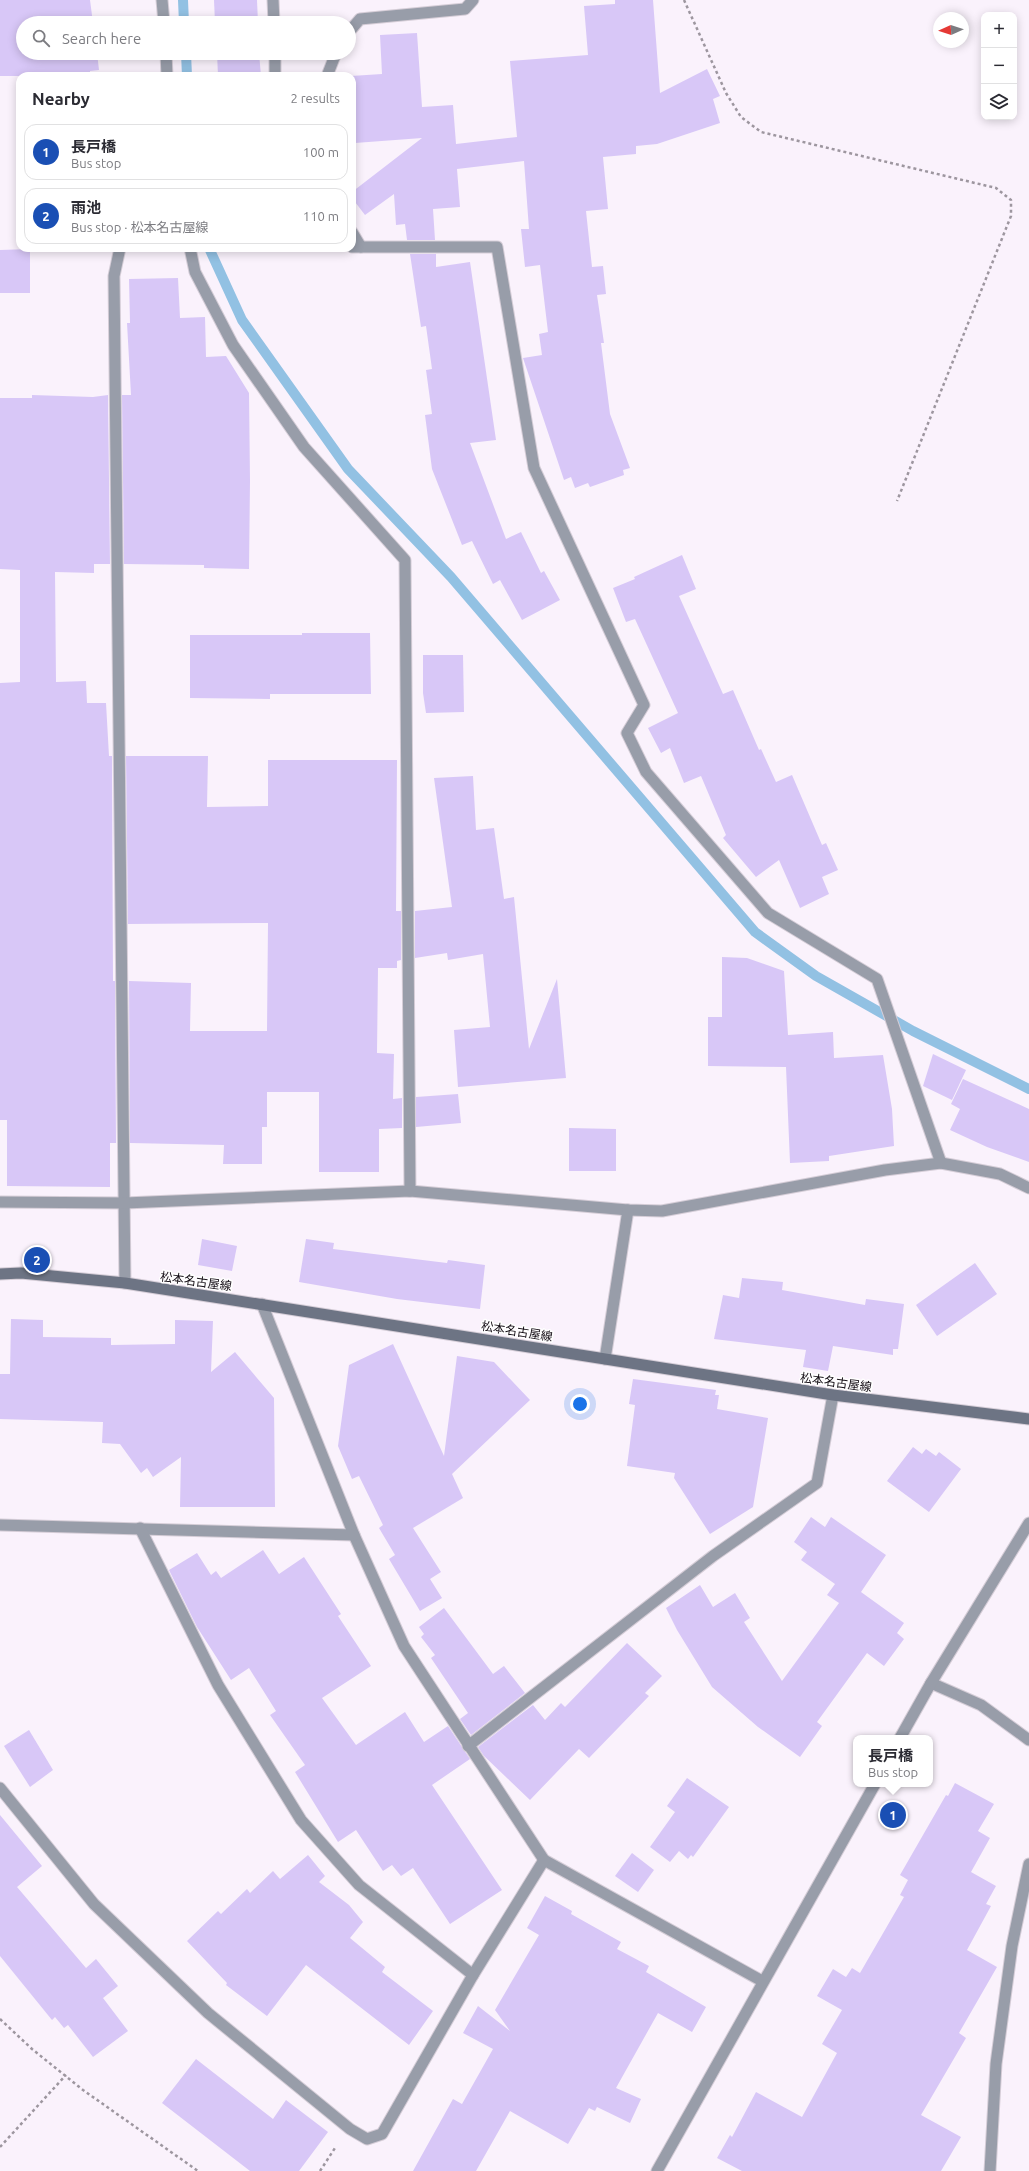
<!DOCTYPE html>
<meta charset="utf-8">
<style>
:root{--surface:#fff;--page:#f2f2f3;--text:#2b2b33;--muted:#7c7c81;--line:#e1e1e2;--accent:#b75126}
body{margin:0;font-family:Ubuntu,"Noto Sans JP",sans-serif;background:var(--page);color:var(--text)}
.controls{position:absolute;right:12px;top:12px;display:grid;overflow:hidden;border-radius:8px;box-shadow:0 2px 10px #0003}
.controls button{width:36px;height:36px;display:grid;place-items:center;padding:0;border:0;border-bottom:1px solid var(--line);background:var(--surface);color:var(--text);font:20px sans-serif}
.compass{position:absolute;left:933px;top:12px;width:36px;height:36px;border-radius:50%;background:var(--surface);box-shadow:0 2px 10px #0003;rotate:267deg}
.you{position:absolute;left:580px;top:1404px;width:14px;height:14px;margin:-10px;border:3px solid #fff;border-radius:50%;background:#1a73e8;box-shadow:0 0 0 6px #1a73e833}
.badge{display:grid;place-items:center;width:26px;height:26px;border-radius:50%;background:var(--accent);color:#fff;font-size:13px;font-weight:700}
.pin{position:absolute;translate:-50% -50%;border:2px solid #fff;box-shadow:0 1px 4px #0006}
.popup{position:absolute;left:853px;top:1735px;width:80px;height:52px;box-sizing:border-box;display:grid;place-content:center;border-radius:8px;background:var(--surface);filter:drop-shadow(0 1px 3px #0005);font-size:13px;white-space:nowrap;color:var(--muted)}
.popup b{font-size:15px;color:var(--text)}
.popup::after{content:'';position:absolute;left:50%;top:100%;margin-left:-8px;border:8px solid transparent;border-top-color:var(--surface)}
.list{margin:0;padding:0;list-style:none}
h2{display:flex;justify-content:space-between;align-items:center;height:52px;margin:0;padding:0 16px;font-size:17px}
h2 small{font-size:13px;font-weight:400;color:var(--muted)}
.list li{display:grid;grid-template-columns:26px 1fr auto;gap:12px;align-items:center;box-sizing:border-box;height:56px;margin:0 8px 8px;padding:0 8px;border:1px solid var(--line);border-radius:12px}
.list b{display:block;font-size:15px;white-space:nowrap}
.list p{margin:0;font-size:13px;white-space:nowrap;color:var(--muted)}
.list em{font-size:13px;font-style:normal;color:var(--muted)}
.icon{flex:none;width:22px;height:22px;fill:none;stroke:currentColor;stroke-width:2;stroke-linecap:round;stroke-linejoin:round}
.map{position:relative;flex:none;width:1029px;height:2171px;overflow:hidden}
.search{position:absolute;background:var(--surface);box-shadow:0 2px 10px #0003;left:16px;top:16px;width:340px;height:44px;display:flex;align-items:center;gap:10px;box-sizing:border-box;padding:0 14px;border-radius:22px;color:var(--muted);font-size:15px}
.panel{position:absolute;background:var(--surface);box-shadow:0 2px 10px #0003;left:16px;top:72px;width:340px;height:180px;border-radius:12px}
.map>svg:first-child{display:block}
</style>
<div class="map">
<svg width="1029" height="2171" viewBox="0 0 1029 2171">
<rect width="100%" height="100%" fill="#faf2fc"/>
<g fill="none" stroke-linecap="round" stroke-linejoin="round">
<g stroke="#92c1e3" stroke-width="10">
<path d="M183 0 184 23"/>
<path d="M186 53 187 76"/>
<path d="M209 248 242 320 348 469 451 577 755 932 816 976 913 1031 1029 1089"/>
</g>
</g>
<g fill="#d8c7f7">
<path d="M0 0H90L93 23H23V53H97L99 70 90 71V76H0Z"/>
<path d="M214 0H257L258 23H215Z"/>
<path d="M615 0H653L660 93 707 69 720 96 713 99 720 123 657 144 636 146V154L603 157 608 209 586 211 592 267 603 266 606 294 597 295 604 343H601L610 414 630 468 623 470 624 475 590 487 588 483 575 488 571 477 564 480 523 358 542 355 539 334 548 332 540 265 525 267 521 229H529L524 161 457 169 460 207 433 209 435 240H407L405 224 396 225 394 194 365 215 352 198V192L422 138 355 143 351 76 382 74 380 35 417 33 422 107 453 105 456 144 517 137 510 61 588 55 584 6 615 4Z"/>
<path d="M217 53H259L261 76H218Z"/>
<path d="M30 249V293H0V250Z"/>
<path d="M410 254H436V267L470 262 496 440 470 443 506 539 521 532 541 573 544 571 560 600 522 620 500 580 493 584 472 541 462 545 432 469 425 415 432 414 426 370 432 369 426 326 421 327Z"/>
<path d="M178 278 180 318 205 317 206 357 226 356 249 393 250 481 249 569 204 568V565L124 564 122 395H131L127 323H130L129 279Z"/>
<path d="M32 395 93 397 108 395 110 564H94V573L55 572 56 682 86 681 87 703H106L109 756H112L113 981H115L116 1143H110V1187L7 1186V1120H0V683L20 682V570L0 569V398H32Z"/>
<path d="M682 555 696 589 679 596 723 694 733 690 759 750 761 749 776 782 792 775 822 845 826 843 838 870 822 877 829 894 800 908 779 860 756 877 723 838 726 835 701 776 684 783 670 748 661 753 648 728 678 713 635 619 626 622 613 588 635 579 634 577Z"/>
<path d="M302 633H370L371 694H270V699L190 698V635H302Z"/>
<path d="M423 655H463L464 712 426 713 423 693Z"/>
<path d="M126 756H208L207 807 268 806V760H397L396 911H401V960L397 961V968H378L377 1053 394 1054 393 1099 402 1098V1128L379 1129V1172H319V1092H267V1127H262V1164H223L224 1145 130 1143 129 981 191 983 190 1031H267L268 923 128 924Z"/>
<path d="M473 776 476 830 494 828 504 899 514 897 529 1049 557 979 566 1078 458 1087 454 1030 490 1027 483 954 448 960 447 953 415 958V911L452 907 434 778Z"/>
<path d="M722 957 747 958 784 971 788 1035 833 1032 834 1058 883 1055 892 1109 894 1146 829 1156V1161L790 1163 786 1067 708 1066V1017H722Z"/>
<path d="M933 1054 966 1070 952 1100 923 1086Z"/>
<path d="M963 1079 1029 1109V1162L987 1147 950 1130 960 1109 951 1104Z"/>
<path d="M458 1094 461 1123 416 1127V1097Z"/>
<path d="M569 1128 616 1129V1171H569Z"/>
<path d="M202 1239 237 1246 232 1271 198 1265Z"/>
<path d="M306 1239 334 1243 333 1249 447 1263 448 1260 485 1265 480 1309 397 1299 299 1282Z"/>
<path d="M975 1263 997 1294 937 1336 916 1305Z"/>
<path d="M742 1278 783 1282 782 1290 865 1305 866 1299 904 1304 898 1349H893V1355L833 1346 828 1371 803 1367 806 1350 714 1339 723 1295 739 1298Z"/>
<path d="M11 1319 43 1320V1337L111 1338V1345L175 1344V1320L213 1321 211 1372 235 1352 274 1398 275 1507H180L181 1457 153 1477 147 1468 141 1473 120 1444 102 1443 103 1422 0 1419V1374H10Z"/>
<path d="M393 1344 444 1456 457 1356 494 1362 530 1400 452 1474 463 1498 413 1528 441 1572 430 1579 442 1598 420 1611 389 1559 395 1555 379 1528 383 1525 359 1476 352 1479 338 1446 349 1365Z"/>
<path d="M633 1379 716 1390 715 1395H719L717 1409 768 1418 753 1507 710 1534 674 1478 675 1473 627 1466 635 1405 629 1404Z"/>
<path d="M913 1447 922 1454 926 1449 936 1456 939 1452 961 1469 929 1512 887 1481Z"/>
<path d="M811 1517 825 1527 831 1517 886 1555 861 1592 904 1623 897 1633 904 1639 884 1666 867 1653 817 1722 822 1726 800 1757 758 1727 712 1687 677 1630 666 1608 700 1585 713 1607 735 1593 750 1618 744 1622 782 1681 839 1603 827 1595 835 1584 801 1560 807 1552 794 1542Z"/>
<path d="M263 1550 279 1574 304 1557 341 1614 338 1616 371 1666 322 1698 356 1745 405 1712 424 1742 448 1726 470 1759 432 1785 502 1890 450 1924 413 1868 401 1876 392 1865 383 1871 356 1830 338 1842 295 1772 305 1765 270 1715 276 1711 249 1668 231 1680 197 1627 169 1570 197 1553 211 1575 216 1571 221 1578Z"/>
<path d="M444 1608 493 1674 504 1666 525 1693 471 1735 460 1719 468 1713 431 1658 435 1655 421 1637 424 1634 419 1627Z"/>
<path d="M627 1643 662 1676 645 1693 649 1696 589 1758 579 1749 530 1800 484 1756 478 1747 533 1705 545 1720 561 1703 565 1707Z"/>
<path d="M29 1730 53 1770 30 1787 4 1746Z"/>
<path d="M687 1778 729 1807 693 1857 691 1855 688 1859 679 1851 670 1862 650 1847 675 1812 667 1806Z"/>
<path d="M955 1783 994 1804 978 1831 990 1838 971 1872 996 1886 986 1904 991 1906 967 1950 997 1967 959 2033 966 2038 921 2115 961 2137 941 2171H742L717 2158 730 2135 732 2137 756 2092 802 2117 837 2053 822 2044 842 2010 817 1996 833 1969 846 1977 852 1968 860 1973 904 1897 900 1895 908 1880 900 1875 946 1795 948 1796Z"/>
<path d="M0 1815 42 1866 17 1887 86 1968 96 1959 118 1986 103 1998 128 2031 93 2057 68 2025 64 2028 55 2017 52 2020 0 1956Z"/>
<path d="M632 1853 654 1870 638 1892 615 1876Z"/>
<path d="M308 1855 325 1876 319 1882 349 1905 363 1922 350 1938 385 1967 382 1972 433 2011 409 2045 306 1965 267 2016 226 1985 227 1983 187 1941 218 1911 221 1914 247 1889 250 1893 273 1871 280 1879Z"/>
<path d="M545 1896 572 1911 571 1914 621 1942 617 1949 649 1966 646 1972 706 2007 692 2032 658 2013 616 2088 641 2099 630 2123 597 2107 595 2111 589 2108 568 2144 510 2111 476 2171H413L453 2099 462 2104 493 2049 463 2033 478 2006 510 2031 495 2010 539 1935 527 1928Z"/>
<path d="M196 2059 273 2119 286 2100 328 2132 299 2171H250L162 2103Z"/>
</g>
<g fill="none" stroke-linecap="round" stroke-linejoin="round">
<g stroke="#d5cdd7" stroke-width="13">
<g id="service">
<path d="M349 32 360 19 465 9 473 0"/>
<path d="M327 76 336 53"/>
<path d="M352 232 361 247"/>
</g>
</g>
<g stroke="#d5cdd7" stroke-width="13">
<g id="minor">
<path d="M162 0 164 23"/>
<path d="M273 0 274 23"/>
<path d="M166 53 167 76"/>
<path d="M275 53V76"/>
<path d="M352 247H497L534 468 644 705 627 733 646 772 768 913 877 979 941 1163"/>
<path d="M120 248 114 276 125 1283"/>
<path d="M190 248 195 272 233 345 304 447 405 560 410 1191"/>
<path d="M0 1202 125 1203 410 1191 628 1210 662 1211 885 1170 941 1163 1000 1174 1029 1188"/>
<path d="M262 1304 354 1535 404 1646 544 1860 762 1981"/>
<path d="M605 1359 628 1210"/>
<path d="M0 1525 354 1535"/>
<path d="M140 1528 218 1685 301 1820 359 1885 473 1975"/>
<path d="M931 1683 981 1705 1029 1740"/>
<path d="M468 1746 713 1556 817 1483 833 1395"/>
<path d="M0 1788 94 1904 208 2013 350 2129 367 2139 382 2134 473 1975 544 1860"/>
<path d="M990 2171 996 2064 1012 1946 1029 1864"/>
</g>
</g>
<g stroke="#d5cdd7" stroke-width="13">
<g id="tertiary">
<path d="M900 1738 931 1683 1029 1523"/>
<path d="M657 2171 875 1784"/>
</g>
</g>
<g stroke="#d5cdd7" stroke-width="13">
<path id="secondary" d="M0 1274 21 1273 125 1283 833 1395 1029 1419"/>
</g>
<g stroke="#9d969f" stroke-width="2.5" stroke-dasharray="3 3" stroke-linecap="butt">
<path d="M684 0 726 93 741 117 761 132 996 188 1011 200V216L897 501"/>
<path d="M0 2019 32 2049 83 2090 198 2171"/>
<path d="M0 2147 66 2075"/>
<path d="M320 2171 335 2148"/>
</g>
<use href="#service" stroke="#989da9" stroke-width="11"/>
<use href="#minor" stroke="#989da9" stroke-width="11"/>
<use href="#tertiary" stroke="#989da9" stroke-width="11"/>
<use href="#secondary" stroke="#6d7484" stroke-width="11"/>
</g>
<g text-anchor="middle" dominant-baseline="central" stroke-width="3" stroke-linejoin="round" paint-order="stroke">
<g font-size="12" fill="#120b13" stroke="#fff">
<text transform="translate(196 1281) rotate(8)">松本名古屋線</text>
<text transform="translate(517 1331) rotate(9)">松本名古屋線</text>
<text transform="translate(836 1382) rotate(8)">松本名古屋線</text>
</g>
</g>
</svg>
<div class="controls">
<button>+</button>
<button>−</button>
<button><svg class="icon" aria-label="layers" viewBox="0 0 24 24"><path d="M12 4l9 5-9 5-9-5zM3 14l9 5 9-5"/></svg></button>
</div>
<svg class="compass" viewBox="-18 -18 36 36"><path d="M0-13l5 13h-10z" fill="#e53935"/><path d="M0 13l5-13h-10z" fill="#7c7c81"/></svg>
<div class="you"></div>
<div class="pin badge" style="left:893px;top:1815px;background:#1a4fb4">1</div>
<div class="popup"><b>長戸橋</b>Bus stop</div>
<div class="pin badge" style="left:37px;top:1260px;background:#1a4fb4">2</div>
<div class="search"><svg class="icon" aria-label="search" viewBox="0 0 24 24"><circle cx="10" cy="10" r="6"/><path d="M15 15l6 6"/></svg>Search here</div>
<section class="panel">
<h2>Nearby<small>2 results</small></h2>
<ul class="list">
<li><span class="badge" style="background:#1a4fb4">1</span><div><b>長戸橋</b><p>Bus stop</p></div><em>100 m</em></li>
<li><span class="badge" style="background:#1a4fb4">2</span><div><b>雨池</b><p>Bus stop · 松本名古屋線</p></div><em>110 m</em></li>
</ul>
</section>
</div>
